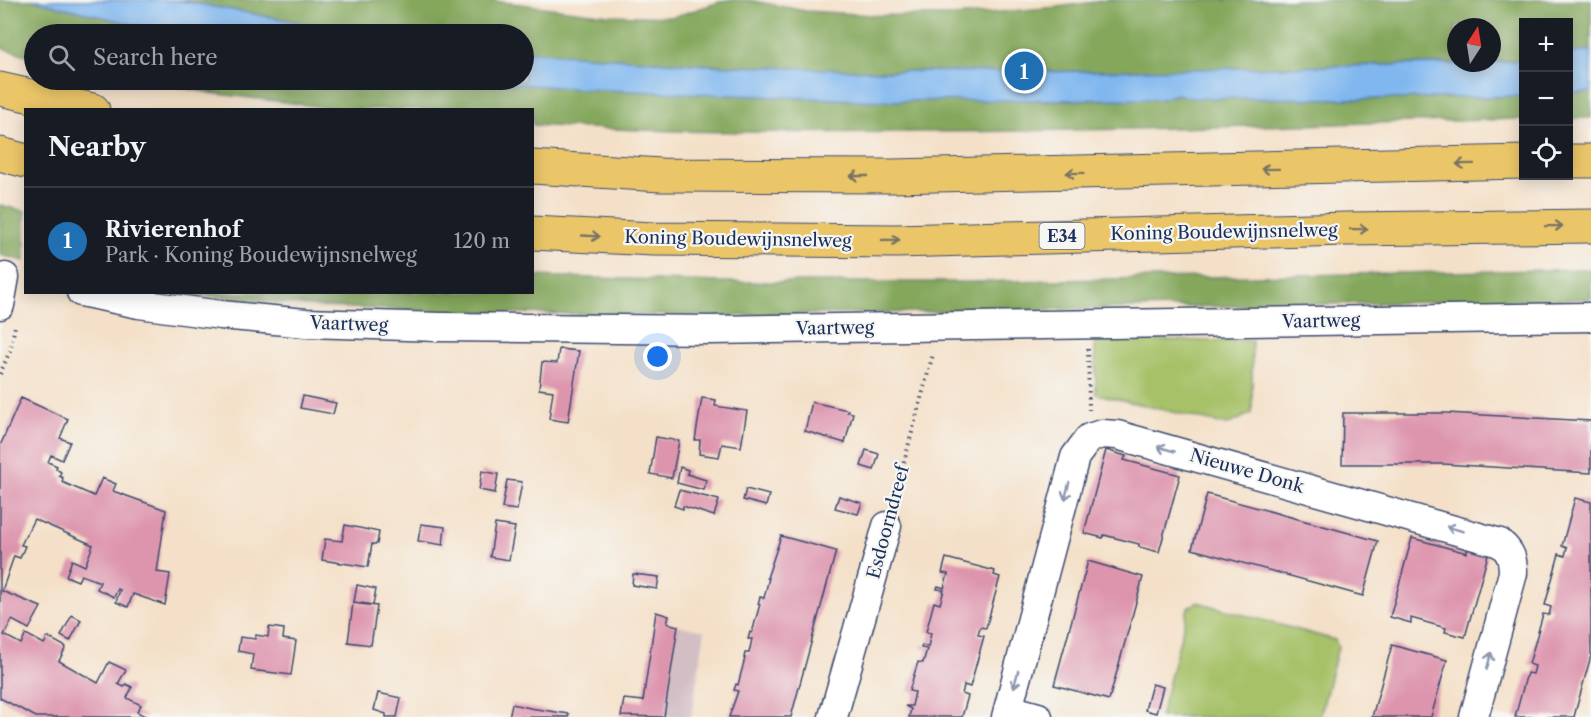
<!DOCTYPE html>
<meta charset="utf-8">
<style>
:root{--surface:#171b24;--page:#242831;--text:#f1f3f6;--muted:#9ea1a6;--line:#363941;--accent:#1f6fb2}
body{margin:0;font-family:"Libre Caslon Text",serif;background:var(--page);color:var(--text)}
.controls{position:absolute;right:18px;top:18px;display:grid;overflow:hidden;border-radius:0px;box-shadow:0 3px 15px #0003}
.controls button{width:54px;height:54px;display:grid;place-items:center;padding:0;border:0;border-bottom:2px solid var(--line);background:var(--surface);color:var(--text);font:30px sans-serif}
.compass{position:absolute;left:1447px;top:18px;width:54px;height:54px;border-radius:50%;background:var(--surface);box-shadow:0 3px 15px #0003;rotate:12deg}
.you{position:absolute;left:658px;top:357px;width:21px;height:21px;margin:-15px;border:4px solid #fff;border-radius:50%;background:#1a73e8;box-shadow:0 0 0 9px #1a73e833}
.badge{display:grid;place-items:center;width:39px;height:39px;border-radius:50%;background:var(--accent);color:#fff;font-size:20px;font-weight:700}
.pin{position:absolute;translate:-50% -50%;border:3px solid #fff;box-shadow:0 2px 6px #0006}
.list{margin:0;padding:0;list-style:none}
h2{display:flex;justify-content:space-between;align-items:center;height:78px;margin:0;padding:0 24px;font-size:26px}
h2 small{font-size:20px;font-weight:400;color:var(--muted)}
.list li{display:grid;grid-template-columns:39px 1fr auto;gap:18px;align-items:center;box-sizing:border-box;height:108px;padding:0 24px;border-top:2px solid var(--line)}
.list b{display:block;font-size:22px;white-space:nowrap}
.list p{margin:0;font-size:20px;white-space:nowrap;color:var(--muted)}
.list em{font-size:20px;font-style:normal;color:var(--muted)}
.icon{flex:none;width:33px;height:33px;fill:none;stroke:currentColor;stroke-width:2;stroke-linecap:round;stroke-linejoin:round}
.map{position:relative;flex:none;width:1591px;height:717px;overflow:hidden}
.search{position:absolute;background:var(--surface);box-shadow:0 3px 15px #0003;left:24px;top:24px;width:510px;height:66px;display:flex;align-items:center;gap:15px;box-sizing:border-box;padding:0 21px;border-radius:33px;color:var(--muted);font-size:22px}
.panel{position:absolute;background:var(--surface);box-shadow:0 3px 15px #0003;left:24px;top:108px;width:510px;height:186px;border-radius:0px}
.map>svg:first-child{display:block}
</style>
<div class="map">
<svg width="1591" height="717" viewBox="0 0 1591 717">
<rect width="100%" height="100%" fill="#f6f6f2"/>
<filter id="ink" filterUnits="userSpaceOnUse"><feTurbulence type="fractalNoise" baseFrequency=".0167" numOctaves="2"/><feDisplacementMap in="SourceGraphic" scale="12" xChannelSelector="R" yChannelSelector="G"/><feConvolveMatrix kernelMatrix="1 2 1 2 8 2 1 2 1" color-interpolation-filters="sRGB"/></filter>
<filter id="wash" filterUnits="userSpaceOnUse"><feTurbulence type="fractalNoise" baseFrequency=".008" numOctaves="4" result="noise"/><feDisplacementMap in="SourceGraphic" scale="24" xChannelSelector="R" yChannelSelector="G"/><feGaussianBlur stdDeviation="1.35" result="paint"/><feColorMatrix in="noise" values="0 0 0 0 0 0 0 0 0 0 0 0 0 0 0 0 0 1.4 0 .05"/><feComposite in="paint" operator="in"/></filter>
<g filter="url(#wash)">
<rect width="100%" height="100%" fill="#f4e0c8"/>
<path fill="#d2bec4" d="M655 620 705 631 691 717H641Z"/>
<g fill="#a6c167" stroke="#607862" stroke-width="1.5">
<path d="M1095 340 1252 341V413L1227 425 1096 394Z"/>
<path d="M1197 602 1335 640 1338 647 1320 717H1160L1188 608Z"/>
</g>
<g fill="#84a75c" stroke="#506b5d" stroke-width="1.5">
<path d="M0 0H33L173 34H34V57L0 48Z"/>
<path d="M177 0H487L608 15 673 17 726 0H748L806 11 874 15 953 16 1058 7 1108 0H1591V50L1569 54 1568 22H1524L1523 60 1492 62V27H1456V63C1265 68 1075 74 884 71 764 70 643 61 524 51V34H377L336 29Z"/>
<path d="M144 80H465L582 89 882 101 1161 99 1177 94 1191 98 1385 99 1523 96 1524 119C1323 124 1122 131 921 132 792 133 662 133 533 125L532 110 339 109 211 93Z"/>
<path d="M1591 92V118H1569V93Z"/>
<path d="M0 205 25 211V261L0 255Z"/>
<path d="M1591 269V299L721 316 507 313 321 307 179 293 532 292 533 276 721 282H968Z"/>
</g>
<g fill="#80b7ef" stroke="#4e73a6" stroke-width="1.5">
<path d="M33 0H177L336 29 377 34H173Z"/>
<path d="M1591 50V92L1569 93V54Z"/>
<path d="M524 51 705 65 881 71 1042 72 1492 63 1523 60 1524 96 1385 99 1191 98 1177 94 1161 99 882 101 582 89 465 80H524Z"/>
</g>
<g id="blocks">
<g fill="#dd94ad">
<path d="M559 349 579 351 568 422 549 419 553 391 539 389 542 362 557 363Z"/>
<path d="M303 396 336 403 333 414 300 408Z"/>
<path d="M21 398 68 419 60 438 70 442 62 460 51 455 48 462 57 466 56 469 61 472 59 476 63 478 62 482 94 496 102 478 116 484 113 491 166 510 157 572 170 574 165 605 133 594 128 607 116 602 120 590 118 589 114 597 97 589 100 582 81 575 78 581 66 576 72 560 85 566 93 545 34 519 21 545 25 546 20 558 14 556 2 591 41 607 29 629 12 620 4 635 21 644 26 634 44 644 48 637 66 647 59 661 98 683 109 662 126 670 118 684 124 687 126 684 132 687 127 698 141 705 137 712 147 717H36L0 698V446Z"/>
<path d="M702 398 716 400 715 406 747 411 741 447 722 444 719 457 699 454 700 440H695Z"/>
<path d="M812 402 848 410 847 412 853 413 845 443 805 431Z"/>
<path d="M1343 413H1446L1591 421V473L1443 464H1342Z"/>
<path d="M656 437 679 441 672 478 650 474Z"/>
<path d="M866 450 879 454 874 470 861 466Z"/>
<path d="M1106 450 1126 456 1124 460 1180 475 1159 552 1139 547V544L1104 535 1103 538 1084 533Z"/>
<path d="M680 467 688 470 687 474 706 480 704 490 677 483Z"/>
<path d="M482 471 498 474 495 493 479 490Z"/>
<path d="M507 480 522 482 517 510 502 508Z"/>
<path d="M746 489 769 495 766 506 743 500Z"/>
<path d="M679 490 719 500 714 516 683 506V509L674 506Z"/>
<path d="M1207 494 1378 541 1363 596 1192 549Z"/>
<path d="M839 496 862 503 858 514 835 508Z"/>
<path d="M1575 498 1591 502V656L1575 713 1574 717H1515L1527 673 1533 674 1535 666 1529 664 1543 614 1549 615 1551 607 1545 605 1559 554 1565 556 1566 551 1567 548 1562 546Z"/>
<path d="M421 524 445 527 443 545 418 541Z"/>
<path d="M495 524 515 527 509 560 490 557Z"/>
<path d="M345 525 379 532 377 544H372L368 567 322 560 325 539 342 541Z"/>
<path d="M781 536 836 551 791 717H729L738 691 734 690 736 684 738 685 745 658H744L745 653H749L752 639H748L750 632 752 633 760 604H758L760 597 764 598 769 578H767Z"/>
<path d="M1412 538 1467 553V549L1488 555 1465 637 1445 632 1446 628 1411 618V623L1390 617Z"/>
<path d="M946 558 995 571 994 575 1000 577 986 628 980 627 978 635 984 636 970 687 964 685 963 690 962 694 968 696 962 717H909L911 709 905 706H912L915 692 909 691 918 662 923 663 927 649 921 648 922 645 928 647 931 633 926 632 934 602 940 604 944 590 937 589 938 586 944 588 948 574 942 573Z"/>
<path d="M1088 561 1143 577 1109 700 1054 685Z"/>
<path d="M633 574 659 577 657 589 632 585Z"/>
<path d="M357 585 376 589 373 605 354 602Z"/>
<path d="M353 603 377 606 371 645 348 642Z"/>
<path d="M656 612 669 616 667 623 678 626 664 717 621 716 624 699 643 701Z"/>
<path d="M72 615 81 620 70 641 61 636Z"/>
<path d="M269 627 284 629 283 639 296 641 291 675 251 670 253 654 238 651 240 637 255 639 256 635 268 637Z"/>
<path d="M1392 645 1447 660 1431 717H1372Z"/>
<path d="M1152 684 1163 687 1156 713 1145 710Z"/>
<path d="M378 693 401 698 397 717H386V714L374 710Z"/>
<path d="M512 704 530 708 569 714 568 717H509Z"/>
</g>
</g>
</g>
<g filter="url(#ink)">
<use href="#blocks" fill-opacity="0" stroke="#3c4a6e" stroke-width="1.5"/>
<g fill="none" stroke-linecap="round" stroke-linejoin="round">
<g stroke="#3c4a6e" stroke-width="31">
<g id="minor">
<path d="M81 292 139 304 221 315 306 323 440 327 711 330 1591 317"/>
<path d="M0 305 5 277"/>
<path d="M1009 709 1038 717"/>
<path d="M833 717 887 526"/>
<path d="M1006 717 1075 457 1089 438 1102 434 1117 435 1500 543C1511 552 1513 559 1513 573L1474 717"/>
</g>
</g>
<g stroke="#3c4a6e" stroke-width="35">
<g id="highway">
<path d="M0 89 93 110"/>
<path d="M0 154 26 161"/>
<path d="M1568 161H1591"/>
<path d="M532 167 661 175 892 176 1524 162"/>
<path d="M532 233 654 239 896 241 1347 229 1591 226"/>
</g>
</g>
<g stroke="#3c4a6e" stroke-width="4" stroke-dasharray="1.5 4.5" stroke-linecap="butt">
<path d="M1088 349 1089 410"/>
<path d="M0 374 10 351 15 326"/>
<path d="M893 503 933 354"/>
</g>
<use href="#minor" stroke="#fff" stroke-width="28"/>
<use href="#highway" stroke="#ebc669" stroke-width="33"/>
</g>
<defs><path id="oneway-shaft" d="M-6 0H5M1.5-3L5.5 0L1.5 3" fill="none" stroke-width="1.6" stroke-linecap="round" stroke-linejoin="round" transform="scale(1.5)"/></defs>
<g stroke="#797363">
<use href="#oneway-shaft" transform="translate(1465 164) rotate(179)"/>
<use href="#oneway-shaft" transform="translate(1270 169) rotate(179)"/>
<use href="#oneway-shaft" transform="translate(1075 173) rotate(179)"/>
<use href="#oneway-shaft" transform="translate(859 176) rotate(-180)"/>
<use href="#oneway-shaft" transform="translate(1554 226) rotate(-1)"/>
<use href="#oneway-shaft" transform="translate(1359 229) rotate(-1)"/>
<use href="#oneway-shaft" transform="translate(591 236) rotate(3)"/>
<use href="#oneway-shaft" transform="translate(891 240)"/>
</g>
<g stroke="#8d97ae">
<use href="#oneway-shaft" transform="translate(1166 449) rotate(-164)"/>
<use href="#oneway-shaft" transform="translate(1067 491) rotate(105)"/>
<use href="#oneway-shaft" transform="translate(1455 529) rotate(-164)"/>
<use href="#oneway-shaft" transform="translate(1489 661) rotate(-75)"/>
<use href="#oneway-shaft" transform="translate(1016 679) rotate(105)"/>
</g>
</g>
<g text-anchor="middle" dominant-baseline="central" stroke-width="4.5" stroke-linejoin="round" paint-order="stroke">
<rect fill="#f6f6f2" stroke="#5d6b8a" stroke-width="1.5" x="1039.5" y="223" width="45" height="26" rx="4.5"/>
<g font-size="16" font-weight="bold" fill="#1b2f5e">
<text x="1062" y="236">E34</text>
</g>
<g font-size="18" fill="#1b2f5e" stroke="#f6f6f2">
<text transform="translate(1224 232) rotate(-1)">Koning Boudewijnsnelweg</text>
<text transform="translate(738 239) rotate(1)">Koning Boudewijnsnelweg</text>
<text transform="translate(1321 321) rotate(-1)">Vaartweg</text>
<text transform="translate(349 324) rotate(2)">Vaartweg</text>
<text transform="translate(835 328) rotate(-1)">Vaartweg</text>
<text transform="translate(1247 471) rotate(16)">Nieuwe Donk</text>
<text transform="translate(888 522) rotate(-75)">Esdoorndreef</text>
</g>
</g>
</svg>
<div class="controls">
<button>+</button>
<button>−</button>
<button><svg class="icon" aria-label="locate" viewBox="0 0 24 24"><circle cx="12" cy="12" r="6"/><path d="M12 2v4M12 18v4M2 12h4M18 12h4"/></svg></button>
</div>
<svg class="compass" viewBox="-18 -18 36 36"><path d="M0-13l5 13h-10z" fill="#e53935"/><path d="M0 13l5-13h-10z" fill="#9ea1a6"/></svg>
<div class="you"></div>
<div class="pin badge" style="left:1024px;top:71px">1</div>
<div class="search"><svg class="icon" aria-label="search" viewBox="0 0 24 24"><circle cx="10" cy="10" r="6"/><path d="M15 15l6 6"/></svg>Search here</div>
<section class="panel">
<h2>Nearby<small></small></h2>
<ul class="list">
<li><span class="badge">1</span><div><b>Rivierenhof</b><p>Park · Koning Boudewijnsnelweg</p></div><em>120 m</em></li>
</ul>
</section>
</div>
